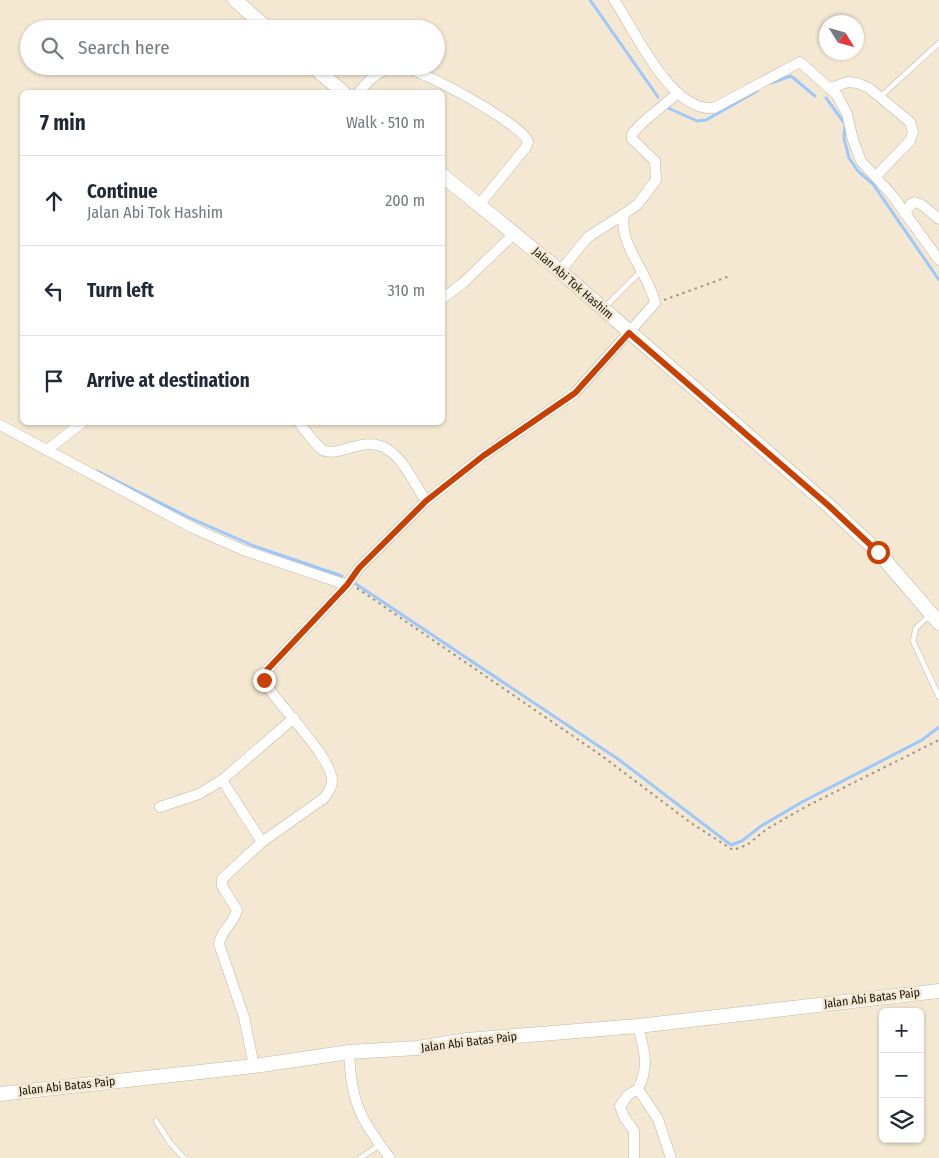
<!DOCTYPE html>
<meta charset="utf-8">
<style>
:root{--surface:#fff;--page:#f6f6f7;--text:#1f2937;--muted:#747a83;--line:#e0e1e3}
body{margin:0;font-family:"Fira Sans Condensed",sans-serif;background:var(--page);color:var(--text)}
.controls{position:absolute;right:15px;bottom:15px;display:grid;overflow:hidden;border-radius:8px;box-shadow:0 1px 4px #0004}
.controls button{width:45px;height:45px;display:grid;place-items:center;padding:0;border:0;border-bottom:1px solid var(--line);background:var(--surface);color:var(--text);font:25px sans-serif}
.compass{position:absolute;left:819px;top:15px;width:45px;height:45px;border-radius:50%;background:var(--surface);box-shadow:0 1px 4px #0004;rotate:127deg}
.stop{position:absolute;width:15px;height:15px;margin:-11px;border:4px solid #c84101;border-radius:50%;background:#fff}
.stop.end{background:#c84101;border-color:#fff;box-shadow:0 1px 5px #0008}
.list{margin:0;padding:0;list-style:none}
h2{display:flex;justify-content:space-between;align-items:center;height:65px;margin:0;padding:0 20px;font-size:21px}
h2 small{font-size:16px;font-weight:400;color:var(--muted)}
.list li{display:grid;grid-template-columns:32px 1fr auto;gap:15px;align-items:center;box-sizing:border-box;height:90px;padding:0 20px;border-top:1px solid var(--line)}
.list b{display:block;font-size:19px;white-space:nowrap}
.list p{margin:0;font-size:16px;white-space:nowrap;color:var(--muted)}
.list em{font-size:16px;font-style:normal;color:var(--muted)}
.icon{flex:none;width:28px;height:28px;fill:none;stroke:currentColor;stroke-width:2;stroke-linecap:round;stroke-linejoin:round}
.map{position:relative;flex:none;width:939px;height:1158px;overflow:hidden}
.search{position:absolute;background:var(--surface);box-shadow:0 1px 4px #0004;left:20px;top:20px;width:425px;height:55px;display:flex;align-items:center;gap:12px;box-sizing:border-box;padding:0 18px;border-radius:28px;color:var(--muted);font-size:19px}
.panel{position:absolute;background:var(--surface);box-shadow:0 1px 4px #0004;left:20px;top:90px;width:425px;height:335px;border-radius:8px}
.map>svg:first-child{display:block}
</style>
<div class="map">
<svg width="939" height="1158" viewBox="0 0 939 1158">
<rect width="100%" height="100%" fill="#f4e8d2"/>
<g fill="none" stroke-linecap="round" stroke-linejoin="round">
<g stroke="#9dc8fb" stroke-width="3">
<path d="M590 0 658 97"/>
<path d="M771 83 791 76 815 96"/>
<path d="M826 98 845 124 844 138 849 158 858 171 873 184 939 280"/>
<path d="M668 108 697 121 706 120 757 91"/>
<path d="M97 471 190 518 254 546 342 576"/>
<path d="M353 582 618 759 731 845 742 841 761 826 802 802 922 740 939 727"/>
</g>
<g stroke="#c2b6a1" stroke-width="6">
<g id="lane">
<path d="M879 98 939 43"/>
<path d="M604 308 642 270"/>
<path d="M931 614 916 628 913 641 939 697"/>
<path d="M156 1121 170 1143 184 1158"/>
<path d="M360 1158 380 1145"/>
</g>
</g>
<g stroke="#c2b6a1" stroke-width="11">
<g id="street">
<path d="M614 0C635 30 670 112 714 108L800 62 837 95 847 114 853 140 861 161 892 195 939 260"/>
<path d="M830 88 848 82 857 83 869 88 910 122 913 132 910 141 876 176"/>
<path d="M359 92C370 78 381 68 400 67 419 67 525 126 528 142L526 147 479 205"/>
<path d="M905 214 911 204 915 202 922 205 939 219"/>
<path d="M560 271 588 237 624 214"/>
<path d="M442 299 463 283 515 233"/>
<path d="M299 422C303 429 316 444 321 449 336 460 364 434 387 449 404 459 415 485 426 501"/>
<path d="M0 425 193 528 243 550 347 585"/>
<path d="M47 450 83 422"/>
<path d="M222 780 262 842"/>
<path d="M160 807 199 794 222 780 294 718"/>
<path d="M638 1026C644 1051 650 1065 638 1089L658 1119 671 1158"/>
<path d="M349 1052C351 1102 360 1119 390 1158"/>
<path d="M254 1066 244 1017 219 944C221 930 234 924 237 910L222 886V879L262 842 324 798C328 793 332 787 332 781 333 758 276 703 264 681L267 670 347 585 359 568 426 501 483 456 575 393 655 303C649 273 618 245 624 214L638 204 656 180 655 161 632 139V134L642 123 678 93"/>
<path d="M634 1158V1131L624 1117 620 1106 628 1095 638 1089"/>
</g>
</g>
<g stroke="#c2b6a1" stroke-width="15">
<g id="secondary">
<path d="M235 0 268 29"/>
<path d="M312 66 343 92"/>
<path d="M442 175 560 271 829 506 878 552 939 623"/>
<path d="M0 1094 254 1066 349 1052 417 1048 467 1040 638 1026 939 991"/>
</g>
</g>
<g stroke="#9d9484" stroke-width="2" stroke-dasharray="2.5 4" stroke-linecap="butt">
<path d="M664 300 730 276"/>
<path d="M357 588 602 756 691 823 733 850 747 845 767 829 807 806 939 740"/>
</g>
<use href="#lane" stroke="#fff" stroke-width="5"/>
<use href="#street" stroke="#fff" stroke-width="10"/>
<use href="#secondary" stroke="#fff" stroke-width="14"/>
</g>
<g fill="none" stroke-linecap="round" stroke-linejoin="round">
<path stroke="#c84101" stroke-width="6" d="M264 680 267 670 347 585 359 568 426 501 483 456 575 393 629 333 829 506 878 552"/>
</g>
<g text-anchor="middle" dominant-baseline="central" stroke-width="5" stroke-linejoin="round" paint-order="stroke">
<g font-size="12" fill="#1c1810" stroke="#f4e8d2">
<text transform="translate(573 283) rotate(41)">Jalan Abi Tok Hashim</text>
<text transform="translate(872 998) rotate(-7)">Jalan Abi Batas Paip</text>
<text transform="translate(469 1042) rotate(-7)">Jalan Abi Batas Paip</text>
<text transform="translate(67 1086) rotate(-6)">Jalan Abi Batas Paip</text>
</g>
</g>
</svg>
<div class="controls">
<button>+</button>
<button>−</button>
<button><svg class="icon" aria-label="layers" viewBox="0 0 24 24"><path d="M12 4l9 5-9 5-9-5zM3 14l9 5 9-5"/></svg></button>
</div>
<svg class="compass" viewBox="-18 -18 36 36"><path d="M0-13l5 13h-10z" fill="#e53935"/><path d="M0 13l5-13h-10z" fill="#747a83"/></svg>
<div class="stop" style="left:878px;top:552px"></div>
<div class="stop end" style="left:264px;top:680px"></div>
<div class="search"><svg class="icon" aria-label="search" viewBox="0 0 24 24"><circle cx="10" cy="10" r="6"/><path d="M15 15l6 6"/></svg>Search here</div>
<section class="panel">
<h2>7 min<small>Walk · 510 m</small></h2>
<ul class="list">
<li><svg class="icon" aria-label="ahead" viewBox="0 0 24 24"><path d="M12 20V5M6 11l6-6 6 6"/></svg><div><b>Continue</b><p>Jalan Abi Tok Hashim</p></div><em>200 m</em></li>
<li><svg class="icon" aria-label="left" viewBox="0 0 24 24"><path d="M17 20v-9H6M10 6l-5 5 5 5"/></svg><div><b>Turn left</b></div><em>310 m</em></li>
<li><svg class="icon" aria-label="arrive" viewBox="0 0 24 24"><path d="M6 21V4h12l-3 4 3 4H6"/></svg><div><b>Arrive at destination</b></div></li>
</ul>
</section>
</div>
